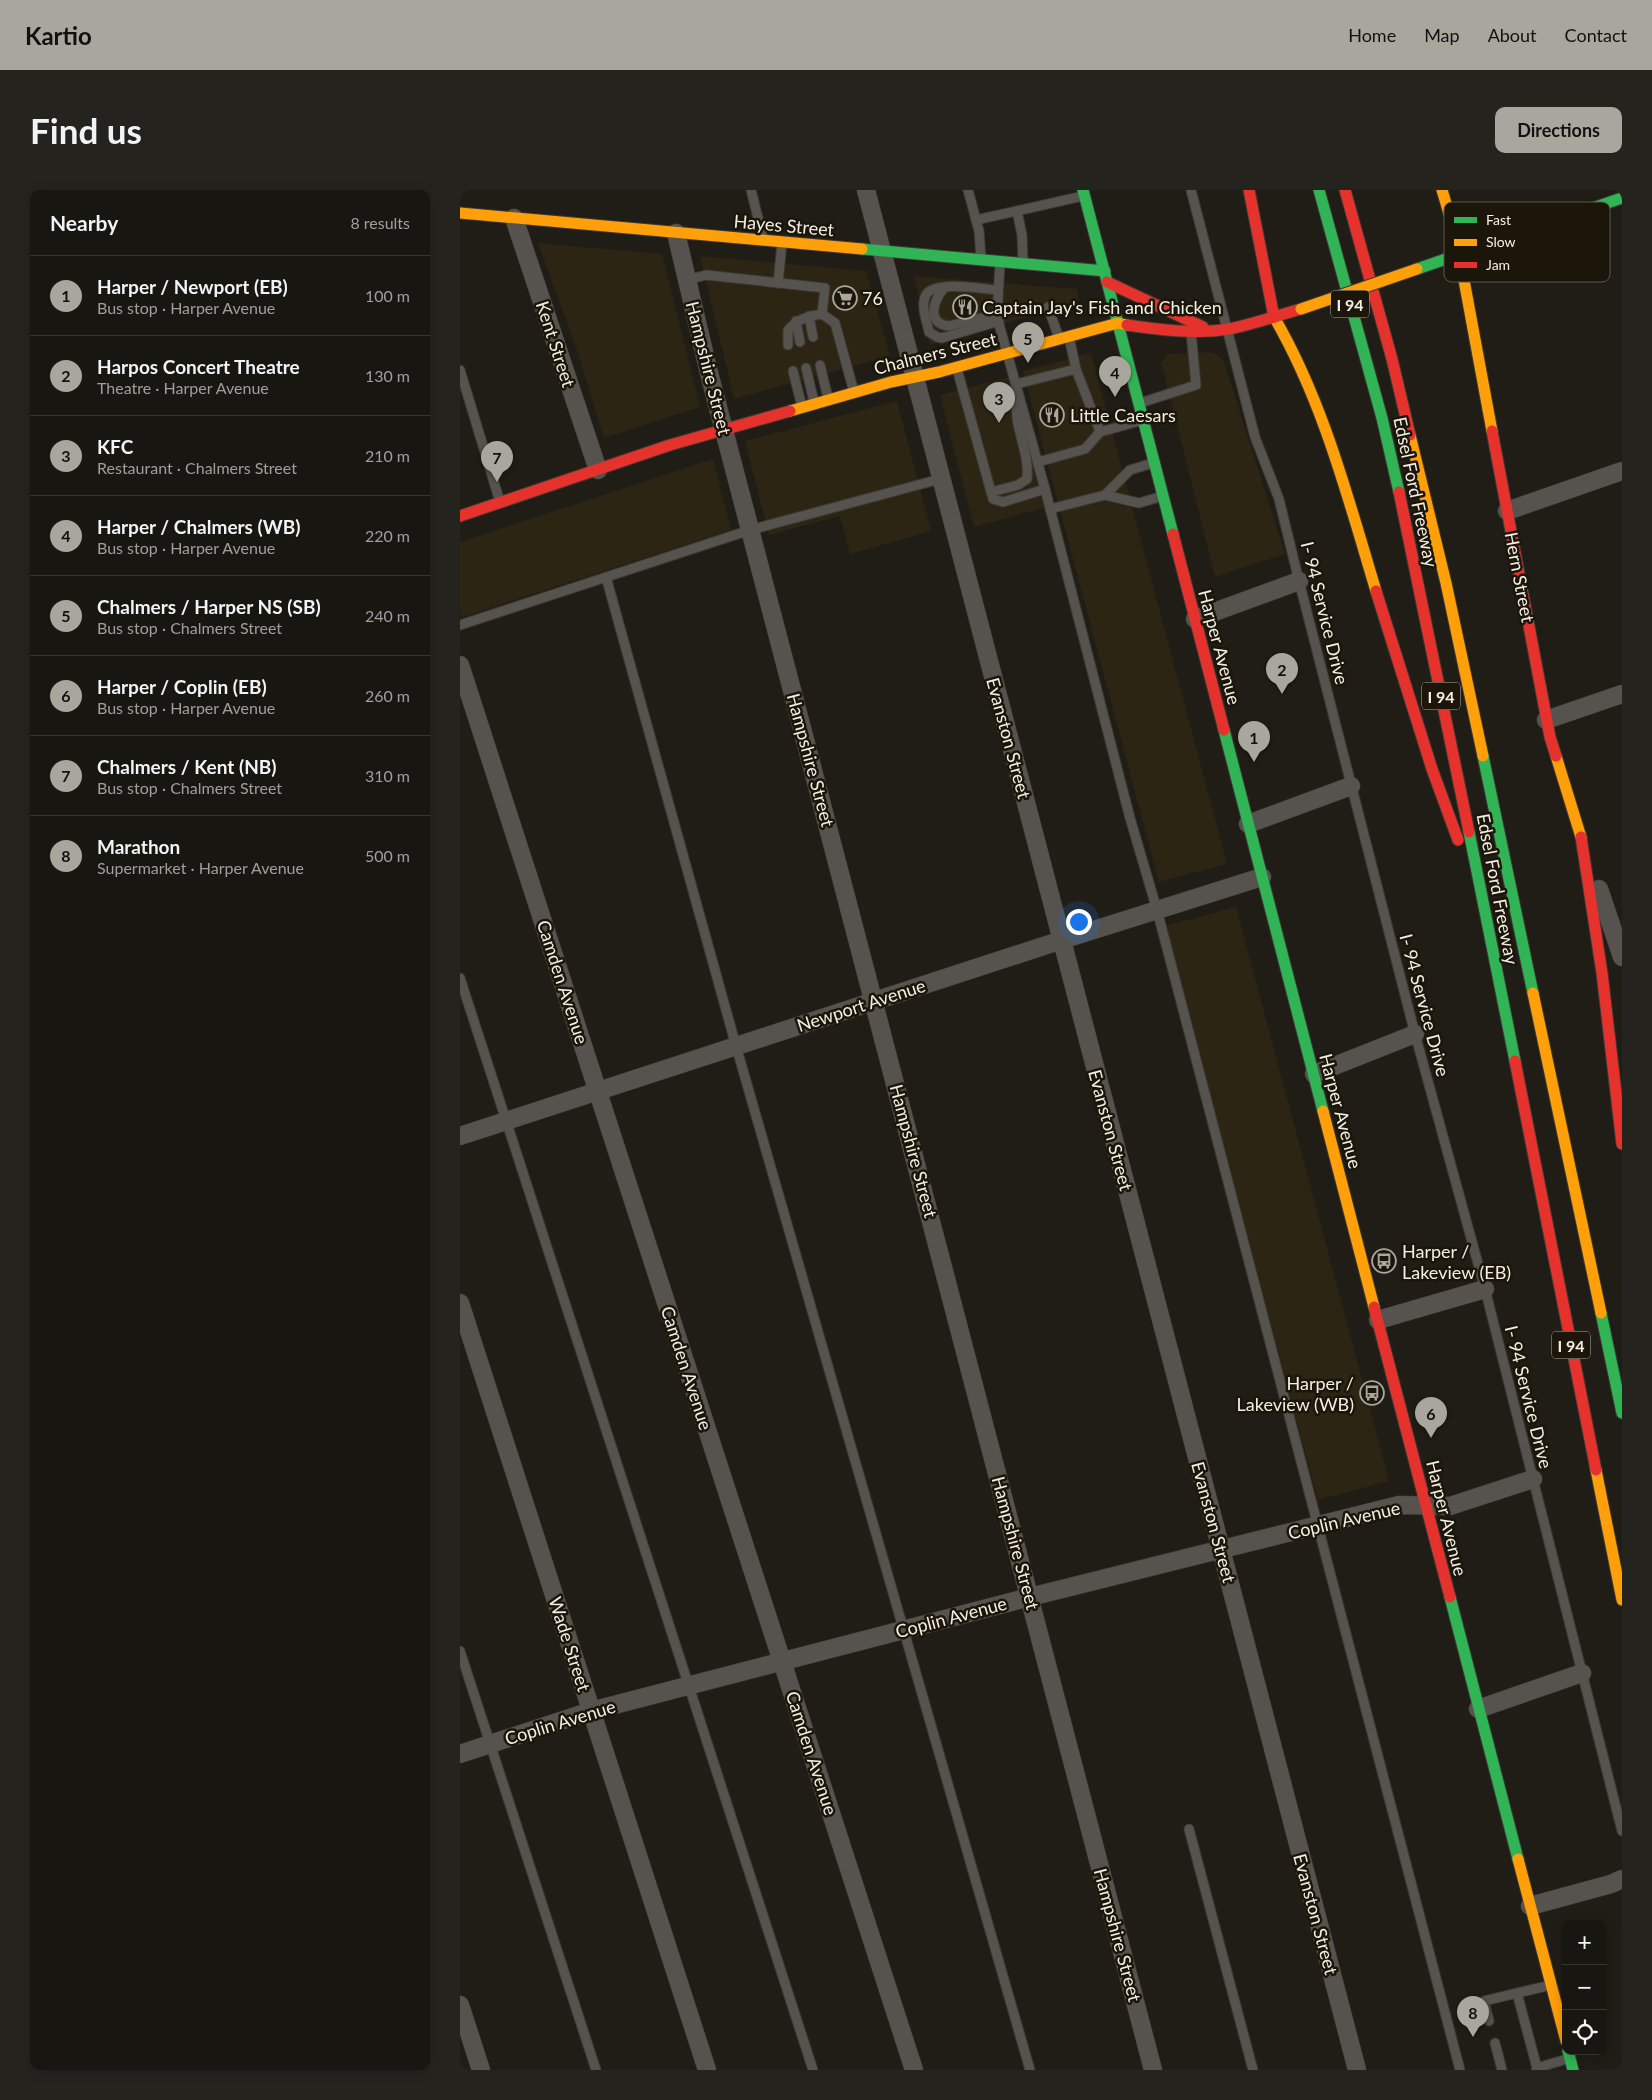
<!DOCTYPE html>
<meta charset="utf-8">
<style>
:root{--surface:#181610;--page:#25231e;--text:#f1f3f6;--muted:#9f9f9f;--line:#363530;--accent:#a9a69d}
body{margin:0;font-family:Lato,sans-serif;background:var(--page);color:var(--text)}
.controls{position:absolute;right:15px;bottom:15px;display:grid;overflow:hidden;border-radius:10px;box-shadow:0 2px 12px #0003}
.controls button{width:45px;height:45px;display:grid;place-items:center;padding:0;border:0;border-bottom:1px solid var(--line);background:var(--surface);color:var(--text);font:25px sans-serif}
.you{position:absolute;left:618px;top:731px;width:18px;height:18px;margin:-12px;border:4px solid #fff;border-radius:50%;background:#1a73e8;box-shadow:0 0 0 8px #1a73e833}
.badge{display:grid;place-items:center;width:32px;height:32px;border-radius:50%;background:var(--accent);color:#111;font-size:16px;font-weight:700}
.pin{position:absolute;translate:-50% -41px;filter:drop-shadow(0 1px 2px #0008)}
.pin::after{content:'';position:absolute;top:26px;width:18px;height:15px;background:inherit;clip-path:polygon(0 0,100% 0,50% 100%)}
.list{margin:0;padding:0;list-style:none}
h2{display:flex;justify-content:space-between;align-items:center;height:65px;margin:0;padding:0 20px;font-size:21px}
h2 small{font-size:16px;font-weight:400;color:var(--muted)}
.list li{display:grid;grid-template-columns:32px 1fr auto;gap:15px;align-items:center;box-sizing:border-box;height:80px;padding:0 20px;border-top:1px solid var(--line)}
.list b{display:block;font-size:19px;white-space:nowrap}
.list p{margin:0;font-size:16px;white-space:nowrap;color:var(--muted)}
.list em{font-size:16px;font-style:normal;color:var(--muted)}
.icon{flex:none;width:28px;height:28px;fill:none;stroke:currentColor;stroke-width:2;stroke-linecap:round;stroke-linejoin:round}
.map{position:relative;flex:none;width:1162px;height:1880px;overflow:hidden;border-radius:10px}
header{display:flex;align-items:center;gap:30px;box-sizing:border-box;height:70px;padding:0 25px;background:var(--accent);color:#111}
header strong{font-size:24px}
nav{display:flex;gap:28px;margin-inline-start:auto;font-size:18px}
.intro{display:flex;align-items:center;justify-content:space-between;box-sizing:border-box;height:120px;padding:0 30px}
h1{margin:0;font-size:35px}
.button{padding:12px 22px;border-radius:10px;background:var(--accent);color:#111;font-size:18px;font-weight:700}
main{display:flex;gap:30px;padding:0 30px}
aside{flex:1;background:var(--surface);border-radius:10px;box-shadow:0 2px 12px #0003}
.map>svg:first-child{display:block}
</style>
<header>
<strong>Kartio</strong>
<nav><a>Home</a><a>Map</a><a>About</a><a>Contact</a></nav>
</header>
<div class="intro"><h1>Find us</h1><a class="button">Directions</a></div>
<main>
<aside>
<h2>Nearby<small>8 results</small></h2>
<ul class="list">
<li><span class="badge">1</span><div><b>Harper / Newport (EB)</b><p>Bus stop · Harper Avenue</p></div><em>100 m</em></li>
<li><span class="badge">2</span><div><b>Harpos Concert Theatre</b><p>Theatre · Harper Avenue</p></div><em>130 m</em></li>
<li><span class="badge">3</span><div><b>KFC</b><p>Restaurant · Chalmers Street</p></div><em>210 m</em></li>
<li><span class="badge">4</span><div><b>Harper / Chalmers (WB)</b><p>Bus stop · Harper Avenue</p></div><em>220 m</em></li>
<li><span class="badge">5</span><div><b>Chalmers / Harper NS (SB)</b><p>Bus stop · Chalmers Street</p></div><em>240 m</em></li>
<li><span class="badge">6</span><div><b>Harper / Coplin (EB)</b><p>Bus stop · Harper Avenue</p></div><em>260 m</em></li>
<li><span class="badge">7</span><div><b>Chalmers / Kent (NB)</b><p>Bus stop · Chalmers Street</p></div><em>310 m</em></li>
<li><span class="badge">8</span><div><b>Marathon</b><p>Supermarket · Harper Avenue</p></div><em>500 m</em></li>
</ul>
</aside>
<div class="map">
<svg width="1162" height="1880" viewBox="0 0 1162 1880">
<rect width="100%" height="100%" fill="#201d16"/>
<g fill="#2c2513">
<path d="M78 53 202 64 240 217 144 248 117 160Z"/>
<path d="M240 66 406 81 430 166 274 209Z"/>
<path d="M454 86 617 99 619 112 470 155Z"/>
<path d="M749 162 757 164 764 172 825 364 755 387 701 172 708 164Z"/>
<path d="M631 163 767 674 699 692 563 181Z"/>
<path d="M549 187 584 318 514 337 480 205Z"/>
<path d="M437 211 471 341 390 364 380 326 309 345 285 251Z"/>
<path d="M253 269 271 340 2 427 0 420V352Z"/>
<path d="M776 717 929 1291 858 1310 705 736Z"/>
</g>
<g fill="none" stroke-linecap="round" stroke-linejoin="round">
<g stroke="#3c3934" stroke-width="11">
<g id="lane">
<path d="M291 0 303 48"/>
<path d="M508 0 519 41 521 68"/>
<path d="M731 0 795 247 819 309 839 391 955 844 1025 1099 1162 1641"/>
<path d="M557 21 562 45 563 74"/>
<path d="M516 30 623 6"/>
<path d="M540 73 537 127 585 299 670 628 697 720 1000 1880"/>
<path d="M227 90 246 85 365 98 362 124"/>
<path d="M318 93 322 53"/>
<path d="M485 97C474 108 465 134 489 136L537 124"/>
<path d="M537 100C522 99 470 89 465 107 461 118 467 131 469 142L477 147 482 148 539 131"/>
<path d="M588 117 599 148"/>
<path d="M349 126 353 147"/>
<path d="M336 131 340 152"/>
<path d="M609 147 616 179"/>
<path d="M328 155V140C338 129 348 126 362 124L375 133 394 202"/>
<path d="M360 175 368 208"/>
<path d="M346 178 354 212"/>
<path d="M497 179 533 309 543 312 585 299"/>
<path d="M0 180 40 312"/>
<path d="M333 181 342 217"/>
<path d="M557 194 616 179 640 242 683 230"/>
<path d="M680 213 736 195 731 142"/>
<path d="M578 272 625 259 640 242"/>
<path d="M531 302 558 295 567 289C570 259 551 235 558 204"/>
<path d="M645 305 670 280 693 273"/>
<path d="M590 319 645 305 679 313 703 306"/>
<path d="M146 387 276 856 570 1880"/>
<path d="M0 435 290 340 480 289"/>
<path d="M0 788 353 1880"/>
<path d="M0 1461 136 1880"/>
<path d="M729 1639 793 1880"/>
<path d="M1057 1803 1077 1878 1076 1880"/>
<path d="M1029 1831 1024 1811 1091 1795"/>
<path d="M1035 1853 1042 1880"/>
<path d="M1077 1878 1110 1868"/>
</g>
</g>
<g stroke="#3c3934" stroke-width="19">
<g id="street">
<path d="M406 0 897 1880"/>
<path d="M54 28 138 280"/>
<path d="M216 43 249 183 693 1880"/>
<path d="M1047 321 1162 281"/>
<path d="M735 429 839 391"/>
<path d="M0 475 454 1880"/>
<path d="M1086 530 1162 504"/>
<path d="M788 634 891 596"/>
<path d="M1139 699 1162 767"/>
<path d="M854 884 955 844"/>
<path d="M0 946 602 750 802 687"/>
<path d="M0 1113 247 1880"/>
<path d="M918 1130 1025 1099"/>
<path d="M1018 1519 1122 1483"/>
<path d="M0 1564 131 1521 570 1407 939 1315 990 1316 1073 1289"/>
<path d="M1070 1716 1151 1694 1162 1689"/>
<path d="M0 1815 21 1880"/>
</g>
</g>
<g stroke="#3c3934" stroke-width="13">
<g id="fast">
<path d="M623 0 713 344"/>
<path d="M859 0 922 228 939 302"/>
<path d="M402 59 645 81"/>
<path d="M957 79 1162 8"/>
<path d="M764 540 863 921"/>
<path d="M1023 566 1073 803"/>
<path d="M1009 642 1055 871"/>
<path d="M1141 1123 1162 1223"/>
<path d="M990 1407 1058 1669"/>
<path d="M1108 1861 1113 1880"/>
</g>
</g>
<g stroke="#3c3934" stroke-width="13">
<g id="slow">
<path d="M982 0 996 47 1032 241"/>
<path d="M0 23 402 59"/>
<path d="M814 127C863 211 888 308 916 401"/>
<path d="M330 221 431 192 479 182 658 133 667 135"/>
<path d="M950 245 986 393 1023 566"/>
<path d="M1096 566 1121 647"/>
<path d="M1073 803 1141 1123"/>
<path d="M863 921 914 1117"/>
<path d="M1136 1280 1162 1410"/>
<path d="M1058 1669 1106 1851"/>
</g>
</g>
<g stroke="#3c3934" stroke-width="13">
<g id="jam">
<path d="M789 0 814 127"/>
<path d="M885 0 932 169 950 245"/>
<path d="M647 92 743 137"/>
<path d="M667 135C702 140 739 145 774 138 797 133 819 125 841 119"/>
<path d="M1032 241 1090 547 1096 566"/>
<path d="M939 302 1009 642"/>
<path d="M0 326 210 255 330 221"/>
<path d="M713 344 764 540"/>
<path d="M916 401 972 579 998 650"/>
<path d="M1121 647 1142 783 1162 954"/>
<path d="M1055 871 1136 1280"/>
<path d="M914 1117 990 1407"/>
</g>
</g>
<use href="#lane" stroke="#56534e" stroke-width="9"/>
<use href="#street" stroke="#56534e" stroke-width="18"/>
<use href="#fast" stroke="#30b455" stroke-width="11"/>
<use href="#slow" stroke="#ff9f0a" stroke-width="11"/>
<use href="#jam" stroke="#e5322d" stroke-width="11"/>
<g stroke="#3c3934" stroke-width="13" stroke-linecap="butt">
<path id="slow-bridge" d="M841 119 957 79"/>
</g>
<use href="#slow-bridge" stroke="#ff9f0a" stroke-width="11"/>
</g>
<defs>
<g id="supermarket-ring" transform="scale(1.25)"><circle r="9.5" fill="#1b1609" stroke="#a9a69d" stroke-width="1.5"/><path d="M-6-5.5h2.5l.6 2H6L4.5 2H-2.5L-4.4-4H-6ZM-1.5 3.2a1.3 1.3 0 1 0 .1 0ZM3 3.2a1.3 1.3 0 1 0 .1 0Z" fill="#a9a69d"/></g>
<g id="restaurant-ring" transform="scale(1.25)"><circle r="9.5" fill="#1b1609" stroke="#a9a69d" stroke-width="1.5"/><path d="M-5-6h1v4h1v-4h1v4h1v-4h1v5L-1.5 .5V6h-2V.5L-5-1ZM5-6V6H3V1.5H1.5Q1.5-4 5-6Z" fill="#a9a69d"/></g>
<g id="bus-ring" transform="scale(1.25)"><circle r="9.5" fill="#1b1609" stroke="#a9a69d" stroke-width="1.5"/><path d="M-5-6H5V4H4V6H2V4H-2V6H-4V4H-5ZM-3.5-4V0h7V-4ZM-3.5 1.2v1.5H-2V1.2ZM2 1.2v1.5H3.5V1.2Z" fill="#a9a69d"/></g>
</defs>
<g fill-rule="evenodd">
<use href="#supermarket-ring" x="385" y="108"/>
<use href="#restaurant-ring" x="505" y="117"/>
<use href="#restaurant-ring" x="592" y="225"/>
<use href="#bus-ring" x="924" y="1071"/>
<use href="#bus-ring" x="912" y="1203"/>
</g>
<g text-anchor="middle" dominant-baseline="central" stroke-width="5" stroke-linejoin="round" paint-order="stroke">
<g fill="#1b1609" stroke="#b2aea4" stroke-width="1">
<rect x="871" y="100.5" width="38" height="27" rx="4"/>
<rect x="962" y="492.5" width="38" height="27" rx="4"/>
<rect x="1092" y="1141.5" width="38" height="27" rx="4"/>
</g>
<g font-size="16" font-weight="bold" fill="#f3efe6">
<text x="890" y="114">I 94</text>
<text x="981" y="506">I 94</text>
<text x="1111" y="1155">I 94</text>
</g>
<g font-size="18" fill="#f3efe6" stroke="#1b1609">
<text transform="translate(324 35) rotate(5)">Hayes Street</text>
<text transform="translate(96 154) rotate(72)">Kent Street</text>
<text transform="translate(475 163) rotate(-14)">Chalmers Street</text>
<text transform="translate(249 178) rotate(76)">Hampshire Street</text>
<text transform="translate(956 302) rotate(78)">Edsel Ford Freeway</text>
<text transform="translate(1060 387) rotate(79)">Hern Street</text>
<text transform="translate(865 423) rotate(76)">I- 94 Service Drive</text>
<text transform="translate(760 457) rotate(75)">Harper Avenue</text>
<text transform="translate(549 548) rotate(75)">Evanston Street</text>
<text transform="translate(351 570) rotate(75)">Hampshire Street</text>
<text transform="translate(1038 699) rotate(79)">Edsel Ford Freeway</text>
<text transform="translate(103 792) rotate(72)">Camden Avenue</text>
<text transform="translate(401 815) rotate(-18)">Newport Avenue</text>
<text transform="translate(965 815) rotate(75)">I- 94 Service Drive</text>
<text transform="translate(881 921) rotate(75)">Harper Avenue</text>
<text transform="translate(651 940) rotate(75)">Evanston Street</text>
<text transform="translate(454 961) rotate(75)">Hampshire Street</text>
<text transform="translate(227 1178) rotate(72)">Camden Avenue</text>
<text transform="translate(1069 1207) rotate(76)">I- 94 Service Drive</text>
<text transform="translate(987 1328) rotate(76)">Harper Avenue</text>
<text transform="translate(884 1330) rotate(-13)">Coplin Avenue</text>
<text transform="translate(754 1332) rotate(75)">Evanston Street</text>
<text transform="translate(556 1353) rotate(75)">Hampshire Street</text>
<text transform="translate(491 1427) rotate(-15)">Coplin Avenue</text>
<text transform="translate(110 1454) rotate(72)">Wade Street</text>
<text transform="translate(100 1532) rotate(-17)">Coplin Avenue</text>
<text transform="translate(352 1563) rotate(72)">Camden Avenue</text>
<text transform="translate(856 1724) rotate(75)">Evanston Street</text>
<text transform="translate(658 1745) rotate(75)">Hampshire Street</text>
</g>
<g font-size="18" fill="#f3efe6" stroke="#1b1609" text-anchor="start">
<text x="402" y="108">76</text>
<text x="522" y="117">Captain Jay's Fish and Chicken</text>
<text x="610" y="225">Little Caesars</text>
<text x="942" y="1061">Harper /<tspan x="942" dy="21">Lakeview (EB)</tspan></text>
<text x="894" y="1193" text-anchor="end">Harper /<tspan x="894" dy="21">Lakeview (WB)</tspan></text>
</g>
</g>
<rect x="984" y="12" width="166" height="80" rx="8" fill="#1b1609" stroke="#5c574b" stroke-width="1"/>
<rect x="994" y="27" width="23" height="6" fill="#30b455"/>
<rect x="994" y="49" width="23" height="7" fill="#ff9f0a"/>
<rect x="994" y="72" width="23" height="6" fill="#e5322d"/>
<g font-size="14" fill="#f3efe6">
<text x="1026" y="35">Fast</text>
<text x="1026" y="57">Slow</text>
<text x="1026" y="80">Jam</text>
</g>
</svg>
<div class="controls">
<button>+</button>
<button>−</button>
<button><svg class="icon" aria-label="locate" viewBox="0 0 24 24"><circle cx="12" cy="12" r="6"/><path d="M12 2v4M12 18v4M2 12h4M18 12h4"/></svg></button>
</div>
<div class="you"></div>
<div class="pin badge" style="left:794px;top:572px">1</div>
<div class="pin badge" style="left:822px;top:504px">2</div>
<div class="pin badge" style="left:539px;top:233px">3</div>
<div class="pin badge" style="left:655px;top:207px">4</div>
<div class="pin badge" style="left:568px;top:173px">5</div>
<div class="pin badge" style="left:971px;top:1248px">6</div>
<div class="pin badge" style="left:37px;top:292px">7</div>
<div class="pin badge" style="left:1013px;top:1847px">8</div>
</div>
</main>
